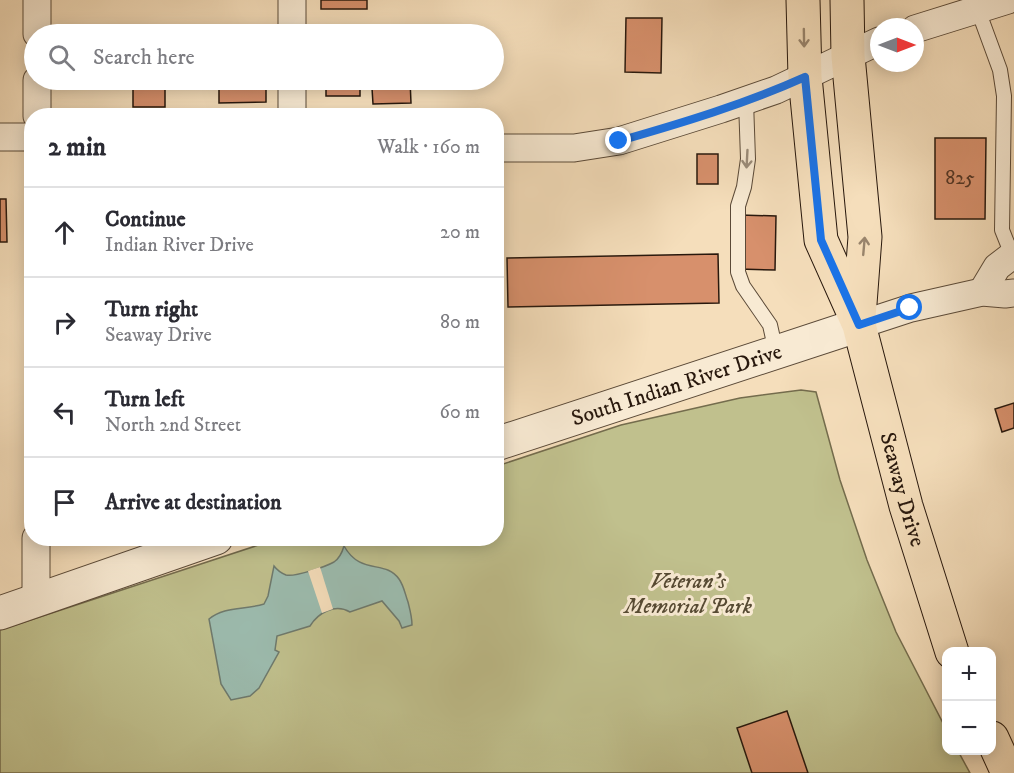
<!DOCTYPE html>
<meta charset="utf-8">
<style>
:root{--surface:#fff;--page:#f7f7f7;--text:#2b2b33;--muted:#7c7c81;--line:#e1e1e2}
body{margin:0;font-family:"IM FELL DW Pica",serif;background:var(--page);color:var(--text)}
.controls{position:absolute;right:18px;bottom:18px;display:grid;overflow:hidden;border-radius:12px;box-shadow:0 3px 15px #0003}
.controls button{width:54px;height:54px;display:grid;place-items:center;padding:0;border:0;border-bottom:2px solid var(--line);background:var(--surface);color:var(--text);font:30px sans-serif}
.compass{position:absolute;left:870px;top:18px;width:54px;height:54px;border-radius:50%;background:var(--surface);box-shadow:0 3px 15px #0003;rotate:90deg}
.stop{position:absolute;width:18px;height:18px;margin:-14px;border:4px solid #1a73e8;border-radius:50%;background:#fff}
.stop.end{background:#1a73e8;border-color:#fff;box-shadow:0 2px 6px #0008}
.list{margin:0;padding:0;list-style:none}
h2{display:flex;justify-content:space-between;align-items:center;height:78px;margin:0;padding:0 24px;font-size:26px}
h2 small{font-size:20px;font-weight:400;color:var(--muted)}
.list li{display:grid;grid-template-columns:39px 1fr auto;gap:18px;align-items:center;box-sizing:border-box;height:90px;padding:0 24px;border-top:2px solid var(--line)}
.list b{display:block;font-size:22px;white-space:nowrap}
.list p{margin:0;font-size:20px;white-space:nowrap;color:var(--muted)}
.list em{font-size:20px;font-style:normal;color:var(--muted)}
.icon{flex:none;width:33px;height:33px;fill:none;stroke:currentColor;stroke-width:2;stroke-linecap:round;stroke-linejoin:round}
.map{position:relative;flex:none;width:1014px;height:773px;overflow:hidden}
.search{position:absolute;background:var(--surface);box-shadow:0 3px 15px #0003;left:24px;top:24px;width:480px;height:66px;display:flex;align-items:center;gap:15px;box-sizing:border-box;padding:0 21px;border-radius:33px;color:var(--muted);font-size:22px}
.panel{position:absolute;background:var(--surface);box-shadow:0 3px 15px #0003;left:24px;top:108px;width:480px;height:438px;border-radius:24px}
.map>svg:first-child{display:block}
</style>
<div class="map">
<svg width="1014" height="773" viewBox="0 0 1014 773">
<rect width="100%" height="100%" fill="#f5debb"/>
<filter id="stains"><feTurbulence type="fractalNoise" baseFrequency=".00333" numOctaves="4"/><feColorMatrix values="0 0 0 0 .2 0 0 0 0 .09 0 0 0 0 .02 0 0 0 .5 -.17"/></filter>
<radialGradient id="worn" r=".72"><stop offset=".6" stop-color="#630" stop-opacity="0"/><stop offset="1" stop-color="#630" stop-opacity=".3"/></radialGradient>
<path fill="#c0c08d" stroke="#746c4d" stroke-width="1.5" d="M801 390 816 392 840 480 867 560 896 632 946 729V750L958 751 970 773H0V630L277 539 496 538 497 466 621 425 740 398Z"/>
<path fill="#9cbcaf" stroke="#6e7a6e" stroke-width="1.5" d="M344 546C361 576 385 559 399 579 404 586 405 594 408 602 410 610 412 617 412 625L402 628 399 621 382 601 350 612C335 603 318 613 310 626L277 636 275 650 279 652 259 688 250 696 231 700 221 684 209 619C224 606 245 610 264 604L268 596 274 566C277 570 281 573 286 575 295 577 325 567 334 562 340 558 342 553 344 546Z"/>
<path fill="#f5debb" d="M320 567 333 609 322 613 308 571Z"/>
<g fill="#d7906c" stroke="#28180d" stroke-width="1.5">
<rect x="321" y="0" width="46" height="9"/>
<path d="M626 18H662L661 73 625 72Z"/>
<rect x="133" y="80" width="32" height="27"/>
<path d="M219 80H266V102L219 103Z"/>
<rect x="326" y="80" width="34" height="16"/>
<path d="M382 80H410L411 103 373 104 372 88H382Z"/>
<path d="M935 138H986L985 219H935Z"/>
<rect x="697" y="154" width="21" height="30"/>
<path d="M0 199H6L7 242H0Z"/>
<path d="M740 215 776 216 775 270 739 269Z"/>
<path d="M718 254 719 303 508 307 507 258Z"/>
<path d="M1014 403V428L1002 432 995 409Z"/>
<path d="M787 711 808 773H752L737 728Z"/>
</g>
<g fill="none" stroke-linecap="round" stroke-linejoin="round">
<g stroke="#5b4a38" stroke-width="16">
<g id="service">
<path d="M978 10 1000 70 1004 96 1002 230 1012 255"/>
<path d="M746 101 748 159 744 187 738 206V272L743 286 770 325 776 352"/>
</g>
</g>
<g stroke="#5b4a38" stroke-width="29">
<g id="minor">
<path d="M37 0V34"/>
<path d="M292 0V34"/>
<path d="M915 29 1008 0"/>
<path d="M37 80V116"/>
<path d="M292 80V116"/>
<path d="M0 137H32"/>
<path d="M496 148H574L619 141 721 109 776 90 879 41"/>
<path d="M982 292 997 267 1014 254"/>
<path d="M859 325 911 308 982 292 1005 294 1014 293"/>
<path d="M36 602V538"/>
</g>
</g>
<g stroke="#5b4a38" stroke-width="35">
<g id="tertiary">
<path id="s1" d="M496 444 859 325"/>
<path d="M0 613 216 538"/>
</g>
</g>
<g stroke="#28180d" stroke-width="35">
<g id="primary">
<path id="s2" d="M803 0 805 77 821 240 859 325 906 506 952 652"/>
<path d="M847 0 848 56 865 237 859 317"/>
<path d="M992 738 1008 773"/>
</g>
</g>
<use href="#service" stroke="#f8ead3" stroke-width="14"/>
<use href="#minor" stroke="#f8ead3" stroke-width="27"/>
<use href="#tertiary" stroke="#f8ead3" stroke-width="33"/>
<use href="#primary" stroke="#f5debb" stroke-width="33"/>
</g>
<defs><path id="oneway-shaft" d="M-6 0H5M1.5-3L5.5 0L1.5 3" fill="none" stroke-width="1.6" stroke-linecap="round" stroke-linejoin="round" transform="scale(1.5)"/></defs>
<g stroke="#99856d">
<use href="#oneway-shaft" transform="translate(804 38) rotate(89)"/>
<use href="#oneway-shaft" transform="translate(864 246) rotate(-85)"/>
</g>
<use stroke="#9a8c7a" href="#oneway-shaft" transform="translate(747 159) rotate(93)"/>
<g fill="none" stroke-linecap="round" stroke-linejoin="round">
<path stroke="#1a73e8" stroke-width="8" d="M619 141C682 123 745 104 805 77L821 240 859 325 910 308"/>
</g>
<g text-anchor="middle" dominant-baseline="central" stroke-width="6" stroke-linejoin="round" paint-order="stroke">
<g font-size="20" fill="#543625">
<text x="960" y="178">825</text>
</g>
<g font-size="22" fill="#28180d" stroke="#f8ead3">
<text stroke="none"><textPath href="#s1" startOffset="190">South Indian River Drive</textPath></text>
<text stroke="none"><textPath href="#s2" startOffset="504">Seaway Drive</textPath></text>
</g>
<g font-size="22" font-style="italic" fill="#564a33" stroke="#f8ead3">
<text x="688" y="581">Veteran's<tspan x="688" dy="25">Memorial Park</tspan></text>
</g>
</g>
<rect width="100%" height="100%" filter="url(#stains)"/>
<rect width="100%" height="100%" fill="url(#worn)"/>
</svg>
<div class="controls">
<button>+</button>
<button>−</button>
</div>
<svg class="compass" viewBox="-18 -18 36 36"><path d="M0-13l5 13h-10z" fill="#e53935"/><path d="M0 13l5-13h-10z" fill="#7c7c81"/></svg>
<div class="stop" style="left:910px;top:308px"></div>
<div class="stop end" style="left:619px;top:141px"></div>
<div class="search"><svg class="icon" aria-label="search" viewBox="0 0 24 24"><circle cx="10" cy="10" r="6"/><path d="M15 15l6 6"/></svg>Search here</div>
<section class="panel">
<h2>2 min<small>Walk · 160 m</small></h2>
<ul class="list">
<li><svg class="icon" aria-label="ahead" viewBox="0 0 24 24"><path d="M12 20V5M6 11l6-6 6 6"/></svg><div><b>Continue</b><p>Indian River Drive</p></div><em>20 m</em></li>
<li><svg class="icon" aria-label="right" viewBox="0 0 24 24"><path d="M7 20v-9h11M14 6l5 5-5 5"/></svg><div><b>Turn right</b><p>Seaway Drive</p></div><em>80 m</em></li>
<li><svg class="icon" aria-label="left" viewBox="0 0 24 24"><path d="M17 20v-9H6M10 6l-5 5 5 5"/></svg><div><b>Turn left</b><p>North 2nd Street</p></div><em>60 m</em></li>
<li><svg class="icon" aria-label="arrive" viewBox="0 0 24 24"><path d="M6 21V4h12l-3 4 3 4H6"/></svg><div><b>Arrive at destination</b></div></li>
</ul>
</section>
</div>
